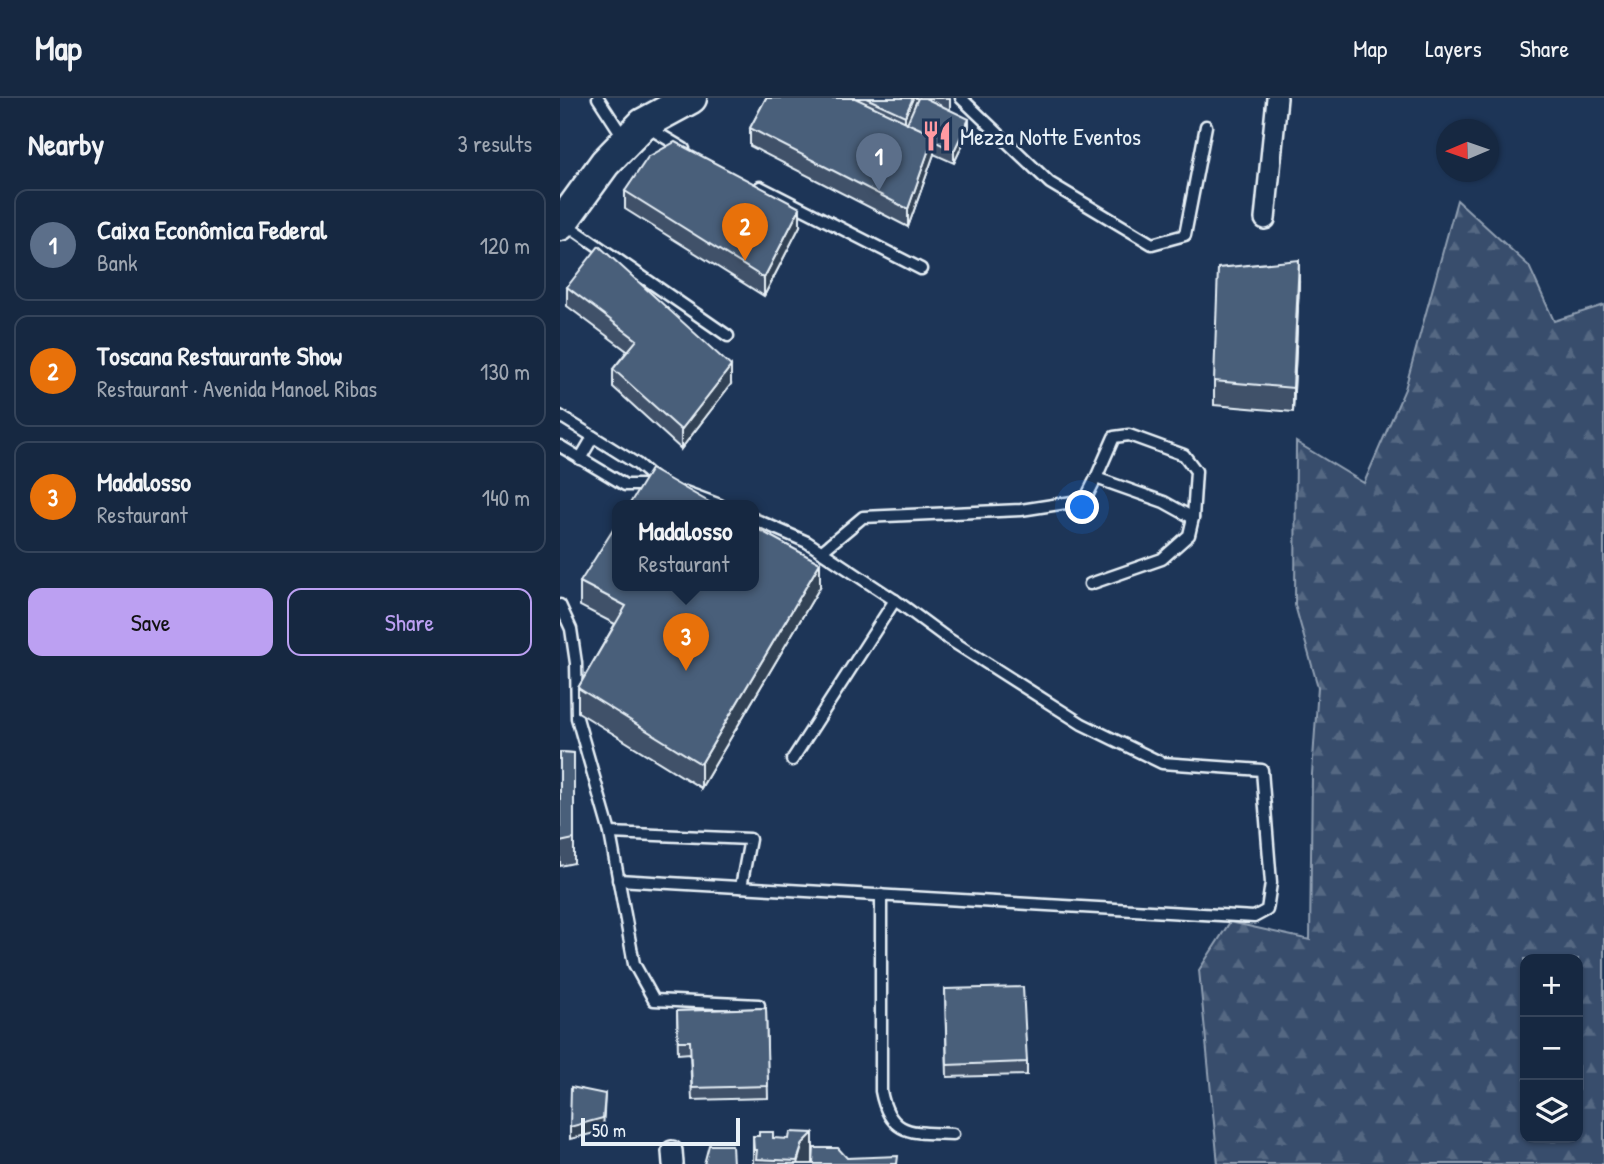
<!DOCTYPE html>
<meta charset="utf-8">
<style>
:root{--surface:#162841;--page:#23344c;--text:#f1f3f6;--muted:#9ea6b1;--line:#35445a;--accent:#bca0f2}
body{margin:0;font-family:"Patrick Hand",sans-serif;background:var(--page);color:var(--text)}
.controls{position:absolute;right:21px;bottom:21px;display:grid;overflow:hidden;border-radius:14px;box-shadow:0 2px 5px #0004}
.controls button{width:63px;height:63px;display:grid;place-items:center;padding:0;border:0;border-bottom:2px solid var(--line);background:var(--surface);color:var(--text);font:35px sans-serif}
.compass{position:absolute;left:876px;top:21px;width:63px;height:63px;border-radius:50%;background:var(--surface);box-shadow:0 2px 5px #0004;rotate:268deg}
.scale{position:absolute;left:21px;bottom:18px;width:159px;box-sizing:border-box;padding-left:7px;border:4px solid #e8f1f8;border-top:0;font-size:19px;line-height:24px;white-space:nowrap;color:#e8f1f8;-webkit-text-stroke:5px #1d3557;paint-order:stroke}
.you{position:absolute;left:523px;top:410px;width:24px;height:24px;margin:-18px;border:5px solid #fff;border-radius:50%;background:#1a73e8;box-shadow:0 0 0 10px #1a73e833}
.badge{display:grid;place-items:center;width:46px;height:46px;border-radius:50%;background:var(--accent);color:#fff;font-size:23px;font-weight:700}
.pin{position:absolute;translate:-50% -58px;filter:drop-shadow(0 2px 4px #0008)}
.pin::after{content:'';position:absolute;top:37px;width:24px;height:21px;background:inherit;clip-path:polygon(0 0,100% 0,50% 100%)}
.popup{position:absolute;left:52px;top:402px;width:147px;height:91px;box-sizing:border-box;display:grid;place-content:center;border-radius:14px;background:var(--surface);filter:drop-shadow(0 2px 5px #0005);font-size:23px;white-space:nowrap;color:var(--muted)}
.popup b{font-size:26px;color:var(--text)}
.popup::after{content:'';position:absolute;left:50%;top:100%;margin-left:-14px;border:14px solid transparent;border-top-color:var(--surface)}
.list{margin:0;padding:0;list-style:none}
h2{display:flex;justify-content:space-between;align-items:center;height:91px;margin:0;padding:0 28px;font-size:30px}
h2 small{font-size:23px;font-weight:400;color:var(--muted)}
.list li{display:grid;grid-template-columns:46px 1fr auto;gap:21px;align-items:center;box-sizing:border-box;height:112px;margin:0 14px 14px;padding:0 14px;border:2px solid var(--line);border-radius:14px}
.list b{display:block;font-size:26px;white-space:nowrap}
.list p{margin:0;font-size:23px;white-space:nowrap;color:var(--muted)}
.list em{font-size:23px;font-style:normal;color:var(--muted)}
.actions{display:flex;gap:14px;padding:21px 28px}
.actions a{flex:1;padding:16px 0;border:2px solid var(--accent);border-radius:14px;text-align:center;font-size:24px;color:var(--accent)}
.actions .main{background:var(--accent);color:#111}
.icon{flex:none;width:38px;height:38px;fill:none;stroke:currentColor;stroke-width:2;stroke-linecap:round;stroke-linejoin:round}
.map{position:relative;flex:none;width:1044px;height:1066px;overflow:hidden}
header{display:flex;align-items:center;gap:42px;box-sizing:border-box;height:98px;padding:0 35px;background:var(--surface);border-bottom:2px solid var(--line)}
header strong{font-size:33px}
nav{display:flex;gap:38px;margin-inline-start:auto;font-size:24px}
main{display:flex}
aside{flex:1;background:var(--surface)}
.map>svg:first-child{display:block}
</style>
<header>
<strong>Map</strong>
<nav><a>Map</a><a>Layers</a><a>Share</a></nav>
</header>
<main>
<aside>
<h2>Nearby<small>3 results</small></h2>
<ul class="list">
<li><span class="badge" style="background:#5c6f8a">1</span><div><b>Caixa Econômica Federal</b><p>Bank</p></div><em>120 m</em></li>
<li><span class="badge" style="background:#e8710a">2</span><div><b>Toscana Restaurante Show</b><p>Restaurant · Avenida Manoel Ribas</p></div><em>130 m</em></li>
<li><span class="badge" style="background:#e8710a">3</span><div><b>Madalosso</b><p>Restaurant</p></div><em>140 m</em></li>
</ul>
<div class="actions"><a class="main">Save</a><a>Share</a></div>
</aside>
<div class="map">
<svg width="1044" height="1066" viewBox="0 0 1044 1066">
<defs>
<pattern id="forest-firs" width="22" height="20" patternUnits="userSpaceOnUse" patternTransform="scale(1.75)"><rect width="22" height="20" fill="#374d6c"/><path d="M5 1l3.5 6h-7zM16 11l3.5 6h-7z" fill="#546782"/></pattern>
</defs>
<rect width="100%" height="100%" fill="#1d3557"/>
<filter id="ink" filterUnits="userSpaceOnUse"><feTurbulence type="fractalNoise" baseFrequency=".0143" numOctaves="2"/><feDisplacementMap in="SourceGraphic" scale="14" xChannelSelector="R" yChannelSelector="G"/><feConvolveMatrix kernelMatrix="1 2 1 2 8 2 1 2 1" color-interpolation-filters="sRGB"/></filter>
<g filter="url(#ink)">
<path fill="url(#forest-firs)" stroke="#909fb2" stroke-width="2" fill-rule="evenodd" d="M897 102 969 168 994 223 1044 207V1066H658L639 872 670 824 750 842 752 676 758 589 735 507 736 344 804 385 845 291ZM965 861H1018V1040H965Z"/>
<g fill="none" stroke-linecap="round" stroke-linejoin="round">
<g stroke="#e8f1f8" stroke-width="15">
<g id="lane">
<path d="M38 0 64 40"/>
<path d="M401 0 490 85 592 146 625 137 646 28"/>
<path d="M89 30 124 51"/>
<path d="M200 89 361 171"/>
<path d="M6 126 168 238"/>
<path d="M0 318 77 366 97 383"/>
<path d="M0 348 65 387H94"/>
<path d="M20 361 33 339"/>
<path d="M125 394 160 407"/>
<path d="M261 454 303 419 461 412 525 402 536 380 604 404 633 420"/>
<path d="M530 486 602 461 629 437 633 420 636 373 624 357 569 337 554 339 536 380"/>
<path d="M0 507 11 531 16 565 17 620 50 735 74 866 94 902 199 907"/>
<path d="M232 662 335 502"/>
<path d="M50 735 190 741 181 789"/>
<path d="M58 782 694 819 707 812 711 785 702 672 602 665 522 626 384 538 342 507 247 444 194 421"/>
<path d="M321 797V993C330 1040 354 1034 393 1036"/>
</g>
</g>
<g stroke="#e8f1f8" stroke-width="24">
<g id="street">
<path d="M705 121 717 0"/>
<path d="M112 1053 113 1066"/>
</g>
</g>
<g stroke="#e8f1f8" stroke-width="35">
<path id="primary" d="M0 127 45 65 83 26 131 0"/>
</g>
<use href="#lane" stroke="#1d3557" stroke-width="10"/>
<use href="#street" stroke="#1d3557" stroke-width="19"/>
<use href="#primary" stroke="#1d3557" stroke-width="30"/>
</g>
<g fill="#3f5169" stroke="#e8f1f8" stroke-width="2">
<path d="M206 0H390V12L409 33 394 65 374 56 348 129 190 48V30Z"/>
<path d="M65 93 240 128 204 198 65 111Z"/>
<path d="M739 186 733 314 654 307V283Z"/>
<path d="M7 189 171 286 121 351 53 289V271L67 253 7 208Z"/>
<path d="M20 484 260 489 141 690 18 614V590L55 526 20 508Z"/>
<path d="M0 654 14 655V765L0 768Z"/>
<path d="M385 891 467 964V977L387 979Z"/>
<path d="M206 910 208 1000 132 1002 130 955 118 956 117 913Z"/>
<path d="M193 1038 213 1040 253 1059 287 1060 338 1066H193Z"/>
</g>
<g fill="#334255" stroke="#e8f1f8" stroke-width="2">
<path d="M353 0H359L345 43V18Z"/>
<path d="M409 21V33L394 65V53Z"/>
<path d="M374 37V56L348 129V111Z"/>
<path d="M240 110V128L204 198V180Z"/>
<path d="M739 162V186L733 314V290Z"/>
<path d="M171 268V286L121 351V332Z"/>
<path d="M260 465V489L141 690V666Z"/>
<path d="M45 996 43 1033 10 1041V1029Z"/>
<path d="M253 1035V1066H237L243 1045Z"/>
</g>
<g fill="#495e7a" stroke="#e8f1f8" stroke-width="2">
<path d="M206 0H295L374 37 348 111 190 30Z"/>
<path d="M306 0H353L345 18Z"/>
<path d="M358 0H365L409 21 394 53 374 43V37L347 25Z"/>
<path d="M115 44 240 110 204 180 65 93 88 59Z"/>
<path d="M39 148 171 268 121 332 53 271 77 242 7 189Z"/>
<path d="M739 162 733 290 654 283 658 170Z"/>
<path d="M91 371 154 407H69Z"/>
<path d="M58 424V487H194V429L260 465 141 666 18 590 66 508 20 484Z"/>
<path d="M0 654 14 655V741L0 744Z"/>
<path d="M463 889 467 964 387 967 385 891Z"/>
<path d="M206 910 208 988 132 990 130 943H118L117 913Z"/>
<path d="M11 989 45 996 43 1020 10 1029Z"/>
<path d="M199 1034H213V1040L229 1041 230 1034 253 1035 243 1045 237 1063 196 1061 197 1052H194L193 1038H199Z"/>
<path d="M149 1047H172L173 1066H144Z"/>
<path d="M254 1050H278L287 1060 338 1058 337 1066H253Z"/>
</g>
</g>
<defs>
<g id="restaurant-bare" transform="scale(2.415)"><path d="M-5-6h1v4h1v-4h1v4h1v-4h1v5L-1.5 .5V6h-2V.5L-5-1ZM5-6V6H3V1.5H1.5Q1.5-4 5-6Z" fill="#ff9aa2" stroke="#1d3557" stroke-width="2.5" paint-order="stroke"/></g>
</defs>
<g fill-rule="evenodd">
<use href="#restaurant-bare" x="377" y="38"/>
</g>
<g text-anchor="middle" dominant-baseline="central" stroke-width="6" stroke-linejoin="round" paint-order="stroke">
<g font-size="24" fill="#e8f1f8" stroke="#1d3557" text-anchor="start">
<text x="400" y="38">Mezza Notte Eventos</text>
</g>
</g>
</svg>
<div class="controls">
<button>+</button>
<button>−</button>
<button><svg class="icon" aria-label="layers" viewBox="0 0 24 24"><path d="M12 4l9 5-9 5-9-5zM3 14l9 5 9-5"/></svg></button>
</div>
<svg class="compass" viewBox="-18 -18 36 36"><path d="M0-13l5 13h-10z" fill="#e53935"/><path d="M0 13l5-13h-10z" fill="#9ea6b1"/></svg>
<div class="scale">50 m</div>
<div class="you"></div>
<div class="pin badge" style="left:319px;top:93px;background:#5c6f8a">1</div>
<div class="pin badge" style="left:185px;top:163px;background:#e8710a">2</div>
<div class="pin badge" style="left:126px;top:573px;background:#e8710a">3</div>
<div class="popup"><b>Madalosso</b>Restaurant</div>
</div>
</main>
